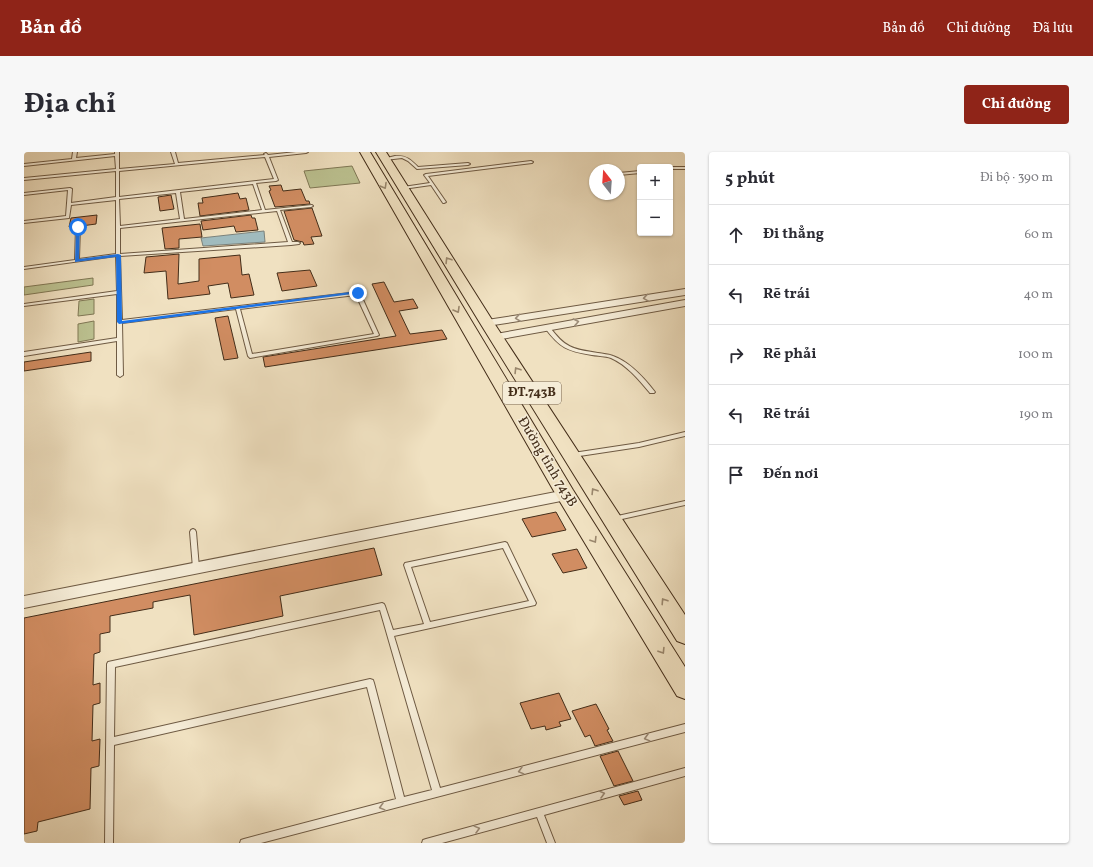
<!DOCTYPE html>
<html lang="vi">
<meta charset="utf-8">
<style>
:root{--surface:#fff;--page:#f7f7f7;--text:#2b2b33;--muted:#7c7c81;--line:#e1e1e2;--accent:#8f2418}
body{margin:0;font-family:Vollkorn,serif;background:var(--page);color:var(--text)}
.controls{position:absolute;right:12px;top:12px;display:grid;overflow:hidden;border-radius:4px;box-shadow:0 1px 3px #0004}
.controls button{width:36px;height:36px;display:grid;place-items:center;padding:0;border:0;border-bottom:1px solid var(--line);background:var(--surface);color:var(--text);font:20px sans-serif}
.compass{position:absolute;left:565px;top:12px;width:36px;height:36px;border-radius:50%;background:var(--surface);box-shadow:0 1px 3px #0004;rotate:343deg}
.stop{position:absolute;width:12px;height:12px;margin:-9px;border:3px solid #1a73e8;border-radius:50%;background:#fff}
.stop.end{background:#1a73e8;border-color:#fff;box-shadow:0 1px 4px #0008}
.list{margin:0;padding:0;list-style:none}
h2{display:flex;justify-content:space-between;align-items:center;height:52px;margin:0;padding:0 16px;font-size:17px}
h2 small{font-size:13px;font-weight:400;color:var(--muted)}
.list li{display:grid;grid-template-columns:26px 1fr auto;gap:12px;align-items:center;box-sizing:border-box;height:60px;padding:0 16px;border-top:1px solid var(--line)}
.list b{display:block;font-size:15px;white-space:nowrap}
.list em{font-size:13px;font-style:normal;color:var(--muted)}
.icon{flex:none;width:22px;height:22px;fill:none;stroke:currentColor;stroke-width:2;stroke-linecap:round;stroke-linejoin:round}
.map{position:relative;flex:none;width:661px;height:691px;overflow:hidden;border-radius:4px}
header{display:flex;align-items:center;gap:24px;box-sizing:border-box;height:56px;padding:0 20px;background:var(--accent);color:#fff}
header strong{font-size:19px}
nav{display:flex;gap:22px;margin-inline-start:auto;font-size:14px}
.intro{display:flex;align-items:center;justify-content:space-between;box-sizing:border-box;height:96px;padding:0 24px}
h1{margin:0;font-size:28px}
.button{padding:10px 18px;border-radius:4px;background:var(--accent);color:#fff;font-size:14px;font-weight:700}
main{display:flex;gap:24px;padding:0 24px}
aside{flex:1;background:var(--surface);border-radius:4px;box-shadow:0 1px 3px #0004}
.map>svg:first-child{display:block}
</style>
<header>
<strong>Bản đồ</strong>
<nav><a>Bản đồ</a><a>Chỉ đường</a><a>Đã lưu</a></nav>
</header>
<div class="intro"><h1>Địa chỉ</h1><a class="button">Chỉ đường</a></div>
<main>
<div class="map">
<svg width="661" height="691" viewBox="0 0 661 691">
<rect width="100%" height="100%" fill="#f0e1c1"/>
<filter id="stains"><feTurbulence type="fractalNoise" baseFrequency=".005" numOctaves="4"/><feColorMatrix values="0 0 0 0 .2 0 0 0 0 .09 0 0 0 0 .02 0 0 0 .5 -.17"/></filter>
<radialGradient id="worn" r=".72"><stop offset=".6" stop-color="#630" stop-opacity="0"/><stop offset="1" stop-color="#630" stop-opacity=".3"/></radialGradient>
<g fill="#bcc291" stroke="#807855">
<path d="M328 14 336 31 286 36 280 19Z"/>
<path d="M69 126V133L0 143V135Z"/>
<path d="M70 147V162L54 164 55 149Z"/>
<path d="M70 169V187L54 190V172Z"/>
</g>
<path fill="#a0bbbe" stroke="#7b827c" d="M240 79 241 90 179 94 177 86Z"/>
<g fill="#d18d62" stroke="#432d19">
<path d="M257 33 259 39 277 37 282 49H285L286 52 251 55 245 39 247 38 245 34Z"/>
<path d="M214 41 216 47 222 46 225 58 176 64 174 51H179L178 46Z"/>
<path d="M147 43 150 57 136 59 134 45Z"/>
<path d="M288 56 298 84 287 85 290 92 280 93 279 90 270 88 260 59Z"/>
<path d="M73 63 72 72 57 74 53 73 45 75 47 66Z"/>
<path d="M227 63 228 66H231L234 78 212 80 210 74 179 78 177 69Z"/>
<path d="M176 72 178 85 155 87V96L141 97 138 76Z"/>
<path d="M155 102 154 132 175 129V107L216 103 218 123 225 122 230 143 207 146 204 131 184 134 186 142 144 147 142 119 120 121 122 105Z"/>
<path d="M286 118 293 134 258 139 253 121Z"/>
<path d="M360 130 370 150 389 147 394 156 375 159 386 182 418 178 423 187 241 215 239 205 372 184 348 132Z"/>
<path d="M204 164 214 206 200 208 191 166Z"/>
<path d="M67 200V209L0 219V210Z"/>
<path d="M532 360 542 378 508 385 498 367Z"/>
<path d="M350 396 358 423 256 444 259 464 170 483 166 443 129 450V456L86 464V480L76 482V500L70 502 69 533 76 531V551L69 553 68 589 76 587 75 614 67 616 66 657 14 670 13 679 0 682V466Z"/>
<path d="M553 397 563 416 539 421 528 402Z"/>
<path d="M535 541 547 567 535 570 537 574 522 578 521 574 507 577 496 551Z"/>
<path d="M572 552 585 577 583 578 589 589 571 594 566 583 561 585 548 559Z"/>
<path d="M594 599 609 629 590 634 576 604Z"/>
<path d="M614 639 618 648 600 653 595 644Z"/>
</g>
<g fill="none" stroke-linecap="round" stroke-linejoin="round">
<g stroke="#6e5a43" stroke-width="2">
<g id="service">
<path d="M49 0H53L52 6 91 2V0H95V17L151 12 147 0H151L154 11 241 3 240 2 242 1 244 3 272 0H284L282 1 245 5 254 28 252 29 232 31 241 58 288 53 289 54 287 55 256 58 268 90H274L276 91 275 92 267 93 96 104 98 168 334 140 336 141 355 183 353 184 226 206 224 204 212 157 98 171 99 223 96 225 93 223V189L0 204V200L93 186V142L0 154V152L93 139 92 104 0 117V115L51 108 52 75 54 74 56 75 55 107 92 102V48L47 53 45 66 0 71V69L42 64 44 38 0 43V41L46 36 48 37 47 51 92 45V19L0 28V26L92 17 91 4 0 14V12L48 7ZM241 5 250 27 95 45V19ZM229 32 238 58 160 67 156 40ZM152 41 156 67 96 74 95 47ZM253 59 264 90 96 102V76ZM332 143 350 182 228 202 216 157Z"/>
<path d="M371 4C382 3 387 8 394 15L444 11 446 12 444 13 393 17 384 9 378 6 361 8 359 7Z"/>
<path d="M507 9 509 10 508 11 404 24 422 50 420 51H419L407 33 379 37 377 36 379 35 406 31 400 23 402 22Z"/>
<rect x="646" y="15" width="15" height="2"/>
<path d="M616 19V21L595 23V21Z"/>
<path d="M521 174H525C541 196 548 197 574 201 579 202 584 202 589 204 606 210 620 226 631 240L630 241H626C615 228 603 213 587 206 581 204 574 204 568 203 543 199 536 196 521 176Z"/>
<path d="M661 280V284L615 295 549 305 546 303 549 301 615 291Z"/>
<path d="M661 349V353L589 369H587L586 367 587 365H589Z"/>
<path d="M169 377 171 378 172 380 175 416 174 418 172 419 170 418 169 416 166 380 167 378Z"/>
<path d="M481 390 483 391 511 449 512 451 511 453 370 484 416 636 661 572V580L237 691H216L217 688 220 687 372 647 343 535 90 593 89 691H81L83 512 84 510 358 451 360 452 361 454 369 478 400 472 380 413 381 411ZM479 396 505 449 406 470 387 415ZM356 458 408 638 380 645 350 531 349 528 346 527 90 585 91 515Z"/>
<path d="M661 616V624L520 663 531 691H523L513 665 418 691H398L399 688 402 687Z"/>
</g>
</g>
<g stroke="#6e5a43" stroke-width="2">
<g id="minor">
<path d="M661 137V143L463 174 458 171 463 168Z"/>
<path d="M661 148V154L472 188 467 185 472 182Z"/>
<path d="M542 338 546 340 548 343 546 346 542 348 0 456V444Z"/>
</g>
</g>
<g stroke="#432d19" stroke-width="2">
<g id="primary">
<path d="M336 0H346L549 338 661 515V547L653 544 535 348Z"/>
<path d="M352 0H362L470 171 661 463V492L653 489 456 171Z"/>
</g>
</g>
<use href="#service" fill="#f5ecd7" fill-rule="evenodd"/>
<use href="#minor" fill="#f5ecd7" fill-rule="evenodd"/>
<use href="#primary" fill="#f0e1c1" fill-rule="evenodd"/>
</g>
<defs><path id="oneway-chevron" d="M-2-3.5L2.5 0L-2 3.5" fill="none" stroke-width="1.6" stroke-linecap="round" stroke-linejoin="round"/></defs>
<g stroke="#9a876d">
<use href="#oneway-chevron" transform="translate(360 34) rotate(60)"/>
<use href="#oneway-chevron" transform="translate(424 108) rotate(-122)"/>
<use href="#oneway-chevron" transform="translate(433 158) rotate(60)"/>
<use href="#oneway-chevron" transform="translate(493 218) rotate(-122)"/>
<use href="#oneway-chevron" transform="translate(570 339) rotate(-122)"/>
<use href="#oneway-chevron" transform="translate(570 388) rotate(58)"/>
<use href="#oneway-chevron" transform="translate(640 449) rotate(-123)"/>
<use href="#oneway-chevron" transform="translate(638 499) rotate(58)"/>
</g>
<g stroke="#9c8c78">
<use href="#oneway-chevron" transform="translate(622 146) rotate(171)"/>
<use href="#oneway-chevron" transform="translate(494 166) rotate(172)"/>
<use href="#oneway-chevron" transform="translate(552 170) rotate(-11)"/>
<use href="#oneway-chevron" transform="translate(623 586) rotate(165)"/>
<use href="#oneway-chevron" transform="translate(497 619) rotate(165)"/>
<use href="#oneway-chevron" transform="translate(578 642) rotate(-15)"/>
<use href="#oneway-chevron" transform="translate(358 655) rotate(165)"/>
<use href="#oneway-chevron" transform="translate(453 677) rotate(-15)"/>
</g>
<path fill="#1a73e8" d="M54 74 56 75 55 107 94 102 97 103 98 169 334 139 336 141 95 172 93 170 92 105 51 110 52 75Z"/>
<g text-anchor="middle" dominant-baseline="central" stroke-width="3" stroke-linejoin="round" paint-order="stroke">
<rect fill="#f5ecd7" stroke="#786652" stroke-width="1" x="479" y="230" width="58" height="22" rx="3"/>
<g font-size="13" font-weight="bold" fill="#432d19">
<text x="508" y="241">ĐT.743B</text>
</g>
<g font-size="14" fill="#432d19" stroke="#f5ecd7">
<text transform="translate(523 310) rotate(59)">Đường tỉnh 743B</text>
</g>
</g>
<rect width="100%" height="100%" filter="url(#stains)"/>
<rect width="100%" height="100%" fill="url(#worn)"/>
</svg>
<div class="controls">
<button>+</button>
<button>−</button>
</div>
<svg class="compass" viewBox="-18 -18 36 36"><path d="M0-13l5 13h-10z" fill="#e53935"/><path d="M0 13l5-13h-10z" fill="#7c7c81"/></svg>
<div class="stop" style="left:54px;top:75px"></div>
<div class="stop end" style="left:334px;top:141px"></div>
</div>
<aside>
<h2>5 phút<small>Đi bộ · 390 m</small></h2>
<ul class="list">
<li><svg class="icon" aria-label="ahead" viewBox="0 0 24 24"><path d="M12 20V5M6 11l6-6 6 6"/></svg><div><b>Đi thẳng</b></div><em>60 m</em></li>
<li><svg class="icon" aria-label="left" viewBox="0 0 24 24"><path d="M17 20v-9H6M10 6l-5 5 5 5"/></svg><div><b>Rẽ trái</b></div><em>40 m</em></li>
<li><svg class="icon" aria-label="right" viewBox="0 0 24 24"><path d="M7 20v-9h11M14 6l5 5-5 5"/></svg><div><b>Rẽ phải</b></div><em>100 m</em></li>
<li><svg class="icon" aria-label="left" viewBox="0 0 24 24"><path d="M17 20v-9H6M10 6l-5 5 5 5"/></svg><div><b>Rẽ trái</b></div><em>190 m</em></li>
<li><svg class="icon" aria-label="arrive" viewBox="0 0 24 24"><path d="M6 21V4h12l-3 4 3 4H6"/></svg><div><b>Đến nơi</b></div></li>
</ul>
</aside>
</main>
